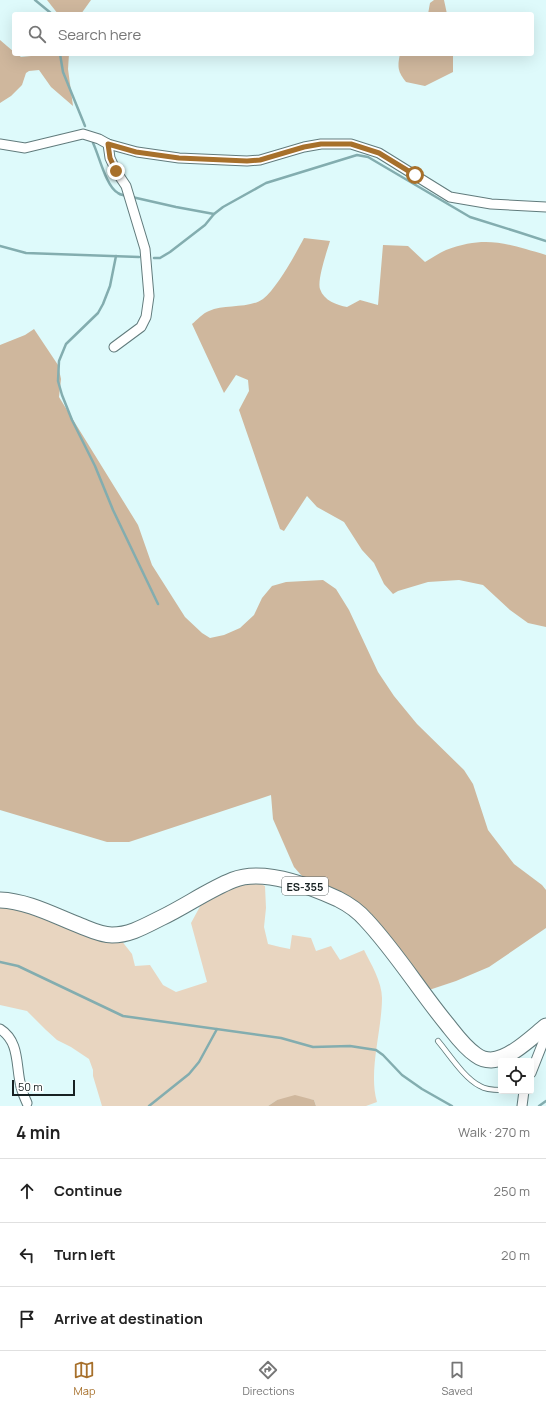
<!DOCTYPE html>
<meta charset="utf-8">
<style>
:root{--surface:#fff;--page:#f6f6f6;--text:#222;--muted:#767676;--line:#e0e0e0;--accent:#a7702b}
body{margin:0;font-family:Manrope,sans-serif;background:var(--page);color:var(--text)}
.controls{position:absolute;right:12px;bottom:12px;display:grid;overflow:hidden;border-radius:4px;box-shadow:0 4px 16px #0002}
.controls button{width:36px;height:36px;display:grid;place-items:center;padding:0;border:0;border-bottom:1px solid var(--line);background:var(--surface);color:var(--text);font:20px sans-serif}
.scale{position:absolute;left:12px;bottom:10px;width:63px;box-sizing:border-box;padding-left:4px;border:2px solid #172122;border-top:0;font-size:11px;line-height:14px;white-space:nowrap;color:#172122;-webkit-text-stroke:3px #fff;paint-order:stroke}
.stop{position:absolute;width:12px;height:12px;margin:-9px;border:3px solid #a7702b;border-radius:50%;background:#fff}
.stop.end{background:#a7702b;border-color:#fff;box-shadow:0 1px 4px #0008}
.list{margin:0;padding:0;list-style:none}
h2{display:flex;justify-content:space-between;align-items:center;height:52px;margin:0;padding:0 16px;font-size:17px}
h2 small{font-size:13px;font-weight:400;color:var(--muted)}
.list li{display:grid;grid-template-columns:26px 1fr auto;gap:12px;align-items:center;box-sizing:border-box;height:64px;padding:0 16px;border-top:1px solid var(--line)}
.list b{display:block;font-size:15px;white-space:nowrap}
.list em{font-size:13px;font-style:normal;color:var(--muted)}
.icon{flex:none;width:22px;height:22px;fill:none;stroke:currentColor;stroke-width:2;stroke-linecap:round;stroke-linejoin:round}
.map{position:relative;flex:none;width:546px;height:1106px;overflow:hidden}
.search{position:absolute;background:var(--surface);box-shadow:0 4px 16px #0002;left:12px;right:12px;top:12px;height:44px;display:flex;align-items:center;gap:10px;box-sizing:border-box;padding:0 14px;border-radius:4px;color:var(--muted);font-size:15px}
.sheet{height:244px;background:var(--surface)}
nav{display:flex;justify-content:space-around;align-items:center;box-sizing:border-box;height:56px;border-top:1px solid var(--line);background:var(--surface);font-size:11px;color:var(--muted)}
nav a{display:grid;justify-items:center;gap:2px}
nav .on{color:var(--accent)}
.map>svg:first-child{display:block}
</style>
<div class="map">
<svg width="546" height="1106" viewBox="0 0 546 1106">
<rect width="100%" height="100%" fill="#defafb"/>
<path fill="#e8d5c0" d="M259 883 265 886 266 908 264 927 268 944 280 947 290 949 292 935 311 938 316 951 331 946 340 960 364 950C371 964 382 982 382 998 382 1030 368 1072 377 1102L366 1106H316L314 1100 306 1099 277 1100 268 1106H102L93 1076V1070L89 1059 71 1047 57 1040 46 1030 27 1011 0 1005V906H10L121 940 132 954 135 966 150 965 163 985 176 992 207 982 191 923 203 901 236 884Z"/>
<g fill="#cfb79d">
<path d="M47 0H91L81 14H58Z"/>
<path d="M434 0H444L447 14H428L430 3Z"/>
<path d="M0 40 14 52V54H17L21 57 31 56 34 54H69L68 69 73 106 51 87 39 70 29 71 26 73 22 85 11 96 0 103Z"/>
<path d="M400 54H453V72L425 86 406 82C398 72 397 67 400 54Z"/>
<path d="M304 238 330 241C327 251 317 280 320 289 324 301 337 305 347 307L360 300 378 305 383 245 408 246 425 262C432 258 439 253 446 250 487 235 507 244 546 255V627L528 623 510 610 483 585 459 580 428 582 398 591 393 594 384 584 374 563 362 550 344 522 317 507 307 496 284 531 280 529 239 410 249 391 248 380 236 375 224 393 192 324C197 320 203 313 209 311 224 304 249 309 263 299 277 288 295 255 304 238Z"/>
<path d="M34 329 58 365 61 379 59 397 138 525 152 565 185 617 202 633 210 638 224 635 240 628 254 615 262 598 272 586 286 582 323 580 336 589 349 610 378 672 394 696 417 724 464 770 473 784 488 830 514 864 542 885 546 890V928L489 967 456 981 429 990 400 954 301 875 294 867 273 819 271 795 129 842H107L0 810V345L25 335Z"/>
<path d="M295 1095 314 1100 316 1106H268L277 1100Z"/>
</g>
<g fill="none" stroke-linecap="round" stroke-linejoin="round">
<g stroke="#83adaf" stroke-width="2.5">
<path d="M35 0 52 14"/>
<path d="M60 54 63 72 85 126"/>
<path d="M93 143C99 155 106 187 118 193 120 195 124 195 127 196"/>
<path d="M132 197 176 207 214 214"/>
<path d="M0 246 26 253 139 257"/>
<path d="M116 256 110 286 103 304 98 313 66 344 59 361 58 381 62 395 72 420 95 466 113 510 158 604"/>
<path d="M154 258H160L170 252 205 225 214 214 223 207 266 183 357 155 368 157 470 217 518 232 546 241"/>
<path d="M0 962 18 966 123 1016 281 1038 313 1047 350 1046 376 1050 383 1055 402 1075 422 1089 452 1106"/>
<path d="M149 1106 189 1074 199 1062 217 1029"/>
<path d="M539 1106 546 1101"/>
</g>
<g stroke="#617b7c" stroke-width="6">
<path id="service" d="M438 1041C449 1054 464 1078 480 1086 486 1090 494 1090 501 1090"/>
</g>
<g stroke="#617b7c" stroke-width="11">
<g id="minor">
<path d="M0 144 25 148 83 134 99 139 108 144 137 152 179 158 247 161 260 160 304 147 321 144H351L379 153 450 197 491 204 546 207"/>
<path d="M108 144 110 158 116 171 126 186 145 249 149 296 146 317 141 327 114 347"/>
<path d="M0 1029C19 1041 16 1063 20 1082 21 1090 24 1096 27 1103"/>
<path d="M531 1073 546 1035"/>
<path d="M522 1106 524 1091"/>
</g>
</g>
<g stroke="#617b7c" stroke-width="17">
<path id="primary" d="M0 900C28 901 55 916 81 926 91 930 101 935 112 935 130 935 145 926 161 918 186 906 208 890 233 880 263 868 310 886 338 899 348 904 359 912 366 920 396 952 419 990 447 1024 455 1034 464 1047 476 1055 480 1058 486 1060 491 1060 510 1059 532 1037 546 1026"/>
</g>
<use href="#service" stroke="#fff" stroke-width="4.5"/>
<use href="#minor" stroke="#fff" stroke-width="9"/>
<use href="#primary" stroke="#fff" stroke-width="15"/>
</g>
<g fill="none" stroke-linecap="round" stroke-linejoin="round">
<path stroke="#a7702b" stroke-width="5" d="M116 171 110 158 108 144 136 152 179 158 247 161 260 160 304 147 321 144H351L379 153 415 175"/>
</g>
<g text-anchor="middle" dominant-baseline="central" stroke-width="3" stroke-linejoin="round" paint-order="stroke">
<rect fill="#fff" stroke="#5d6464" stroke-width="1" x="282" y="877" width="46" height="18" rx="3"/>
<g font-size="11" font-weight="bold" fill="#172122">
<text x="305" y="886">ES-355</text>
</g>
</g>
</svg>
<div class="controls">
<button><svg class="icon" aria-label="locate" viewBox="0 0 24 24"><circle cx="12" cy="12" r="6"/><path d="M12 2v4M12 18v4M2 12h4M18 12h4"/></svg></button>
</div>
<div class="scale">50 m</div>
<div class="stop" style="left:415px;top:175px"></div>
<div class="stop end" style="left:116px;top:171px"></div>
<div class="search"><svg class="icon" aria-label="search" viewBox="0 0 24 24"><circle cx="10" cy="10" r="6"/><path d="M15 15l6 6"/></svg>Search here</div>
</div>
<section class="sheet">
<h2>4 min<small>Walk · 270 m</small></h2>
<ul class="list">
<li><svg class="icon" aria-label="ahead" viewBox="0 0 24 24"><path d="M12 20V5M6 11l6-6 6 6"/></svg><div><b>Continue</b></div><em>250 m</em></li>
<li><svg class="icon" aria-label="left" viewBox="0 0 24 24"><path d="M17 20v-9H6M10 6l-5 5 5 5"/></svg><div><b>Turn left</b></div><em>20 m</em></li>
<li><svg class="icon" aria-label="arrive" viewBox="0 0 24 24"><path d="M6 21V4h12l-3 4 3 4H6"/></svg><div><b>Arrive at destination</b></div></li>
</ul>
</section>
<nav>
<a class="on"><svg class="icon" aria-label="map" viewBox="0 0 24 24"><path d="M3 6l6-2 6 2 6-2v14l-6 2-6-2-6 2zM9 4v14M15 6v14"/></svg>Map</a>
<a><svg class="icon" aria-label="directions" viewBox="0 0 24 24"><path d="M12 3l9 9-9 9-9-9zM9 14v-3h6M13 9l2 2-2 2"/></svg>Directions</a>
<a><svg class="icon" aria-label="saved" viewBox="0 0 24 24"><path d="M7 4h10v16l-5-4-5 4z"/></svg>Saved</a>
</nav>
